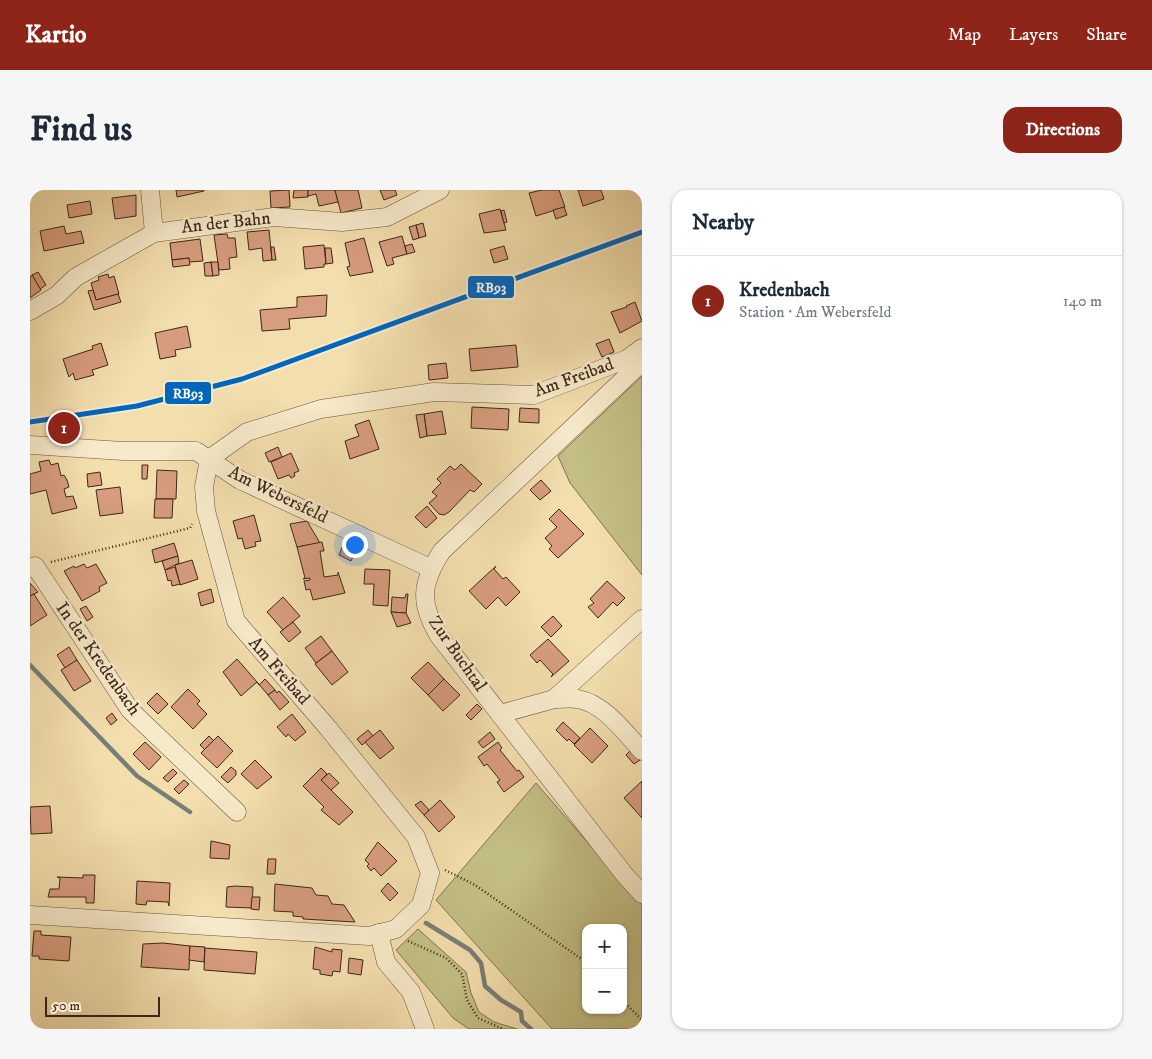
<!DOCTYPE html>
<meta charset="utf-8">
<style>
:root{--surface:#fff;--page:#f6f6f7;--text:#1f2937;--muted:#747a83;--line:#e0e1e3;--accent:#8f2418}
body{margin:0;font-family:"IM FELL DW Pica",serif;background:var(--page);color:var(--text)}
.controls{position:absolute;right:15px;bottom:15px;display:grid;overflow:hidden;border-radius:10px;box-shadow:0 1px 4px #0004}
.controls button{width:45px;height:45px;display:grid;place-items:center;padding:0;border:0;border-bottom:1px solid var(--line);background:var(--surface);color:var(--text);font:25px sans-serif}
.scale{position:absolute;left:15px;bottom:12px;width:115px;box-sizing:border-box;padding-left:5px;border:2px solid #3d2719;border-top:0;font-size:14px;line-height:18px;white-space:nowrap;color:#3d2719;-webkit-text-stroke:4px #f7eaca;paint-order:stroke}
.you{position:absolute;left:324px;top:354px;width:18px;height:18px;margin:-12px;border:4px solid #fff;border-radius:50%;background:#1a73e8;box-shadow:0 0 0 8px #1a73e833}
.badge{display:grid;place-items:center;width:32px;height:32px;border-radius:50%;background:var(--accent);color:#fff;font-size:16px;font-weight:700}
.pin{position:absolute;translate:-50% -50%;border:2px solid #fff;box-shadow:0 1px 5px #0006}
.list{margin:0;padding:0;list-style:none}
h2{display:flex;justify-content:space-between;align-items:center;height:65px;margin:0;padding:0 20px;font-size:21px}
h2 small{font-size:16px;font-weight:400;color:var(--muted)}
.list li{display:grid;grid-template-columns:32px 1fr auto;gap:15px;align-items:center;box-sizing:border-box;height:90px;padding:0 20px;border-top:1px solid var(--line)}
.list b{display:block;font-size:19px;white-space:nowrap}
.list p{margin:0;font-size:16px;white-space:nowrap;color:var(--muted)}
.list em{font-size:16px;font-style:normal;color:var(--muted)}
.map{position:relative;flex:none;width:612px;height:839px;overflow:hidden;border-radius:15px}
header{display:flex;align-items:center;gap:30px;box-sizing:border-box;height:70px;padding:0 25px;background:var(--accent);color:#fff}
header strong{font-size:24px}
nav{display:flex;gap:28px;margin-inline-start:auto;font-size:18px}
.intro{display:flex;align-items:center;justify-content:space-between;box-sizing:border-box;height:120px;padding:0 30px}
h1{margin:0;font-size:35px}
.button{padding:12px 22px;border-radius:15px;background:var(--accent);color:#fff;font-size:18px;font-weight:700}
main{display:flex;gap:30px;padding:0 30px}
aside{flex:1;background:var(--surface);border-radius:15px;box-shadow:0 1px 4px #0004}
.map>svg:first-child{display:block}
</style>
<header>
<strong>Kartio</strong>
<nav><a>Map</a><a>Layers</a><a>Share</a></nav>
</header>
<div class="intro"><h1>Find us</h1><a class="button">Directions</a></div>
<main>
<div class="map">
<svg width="612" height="839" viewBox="0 0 612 839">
<rect width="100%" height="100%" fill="#f3dead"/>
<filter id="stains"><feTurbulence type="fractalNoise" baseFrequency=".004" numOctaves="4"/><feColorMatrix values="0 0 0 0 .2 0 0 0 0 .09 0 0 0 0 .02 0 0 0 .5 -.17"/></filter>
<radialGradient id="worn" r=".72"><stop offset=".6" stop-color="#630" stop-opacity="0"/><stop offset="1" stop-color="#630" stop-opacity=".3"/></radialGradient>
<g fill="#c3bf85" stroke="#80734f" fill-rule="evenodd">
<path d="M612 186V385L540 293 528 266Z"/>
<path d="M506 593 612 715V839H522L406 710ZM556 738H593V820H556Z"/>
<path d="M388 739 436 782 441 803 449 822 464 832 487 839H439L423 828 366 760Z"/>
</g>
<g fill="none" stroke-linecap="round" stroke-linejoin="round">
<g stroke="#787f77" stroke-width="4.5">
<path d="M0 475 107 586 160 622"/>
<path d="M396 733 440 760 451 773 455 796 471 810 491 822 492 831 501 839"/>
</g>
</g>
<g fill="#d79d7e" stroke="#3d2719">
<path d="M146 0H174V1L147 7Z"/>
<path d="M259 0 260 17 241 18 240 1Z"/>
<path d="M264 0H278V7L263 8Z"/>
<path d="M278 0H305L308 12 289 16 286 4 278 6Z"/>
<path d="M305 0H328L332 18 311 23Z"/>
<path d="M350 0H365L367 5 354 10Z"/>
<path d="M512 0H529L535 17 506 26 499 3Z"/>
<path d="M548 0H571L574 9 553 16Z"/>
<path d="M106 5V26L85 29 82 8Z"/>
<path d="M60 11 62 24 39 28 37 15Z"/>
<path d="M534 17 537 25 526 29 523 20Z"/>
<path d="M470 19 476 40 454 43 449 24Z"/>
<path d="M474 20 477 32 474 33 471 21Z"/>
<path d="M393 33 396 46 389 48 386 35Z"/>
<path d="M386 35 389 48 383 50 379 37Z"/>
<path d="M34 36 36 44 51 41 54 53 14 61 10 41Z"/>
<path d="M239 40 242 70 233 71 232 58 219 60 217 42Z"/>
<path d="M197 44 198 48H205L207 67 199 68 200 79 189 80 184 45Z"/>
<path d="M372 46 377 64 362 68 364 74 357 76 349 52Z"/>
<path d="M334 48 343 82 320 86 317 77 320 76 315 53Z"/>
<path d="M170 49 173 71 159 72V68L142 70 140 53Z"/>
<path d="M382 54 385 62 377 64 375 56Z"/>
<path d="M294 55 296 74H294V77L275 79 273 57Z"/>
<path d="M474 56 478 69 464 73 460 60Z"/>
<path d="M241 57H244L246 70H242Z"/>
<path d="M295 58H301L303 73 296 74Z"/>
<path d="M159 68 160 75 143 77 142 70Z"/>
<path d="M181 72 183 86H175L174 73Z"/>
<path d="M181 72H188L189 85 183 86Z"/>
<path d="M8 82 16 95 10 99 2 85Z"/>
<path d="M78 84 79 88 84 86 89 104 66 110 61 93 69 90 68 87Z"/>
<path d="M2 85 11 100 0 108V87Z"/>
<path d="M63 100 66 110 88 104 91 112 64 120 58 101Z"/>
<path d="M297 105 296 126 259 129 260 139 232 141 230 120 267 117V107Z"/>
<path d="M605 112 612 131 590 143 581 122 597 117 596 116Z"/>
<path d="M157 136 161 157 145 160 146 166 130 169 125 143Z"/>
<path d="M579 149 584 162 572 167 566 154Z"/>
<path d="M71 153 78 175 62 180 64 185 45 190 43 183 39 187 33 169 63 159 62 156Z"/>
<path d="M486 155 488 177 441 181 439 159Z"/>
<path d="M416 173 418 188 399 190 398 175Z"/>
<path d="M442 217 479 219 478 240 441 238Z"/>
<path d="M490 218 509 219V233L489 232Z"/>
<path d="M412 221 416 244 397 246 394 224Z"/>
<path d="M394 224 397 246 390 248 386 225Z"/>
<path d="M339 230 349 259 320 269 315 251 329 246 325 235Z"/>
<path d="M248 257 252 267 239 272 235 263Z"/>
<path d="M261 263 269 281 264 283 265 286 261 288 259 285 248 289 241 272Z"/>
<path d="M19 270 21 275 28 273 31 286 34 285 37 290 39 297 34 299 36 307 43 306 47 318 22 324 16 300 0 304V284L11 281 9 272Z"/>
<path d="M431 274 452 294 444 302 440 300 419 322 414 325 409 324 399 313 407 306 402 302 411 293 407 289 420 276 425 280Z"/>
<path d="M112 275H118L117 289H112Z"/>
<path d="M127 280 147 281 146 309H126Z"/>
<path d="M70 282 72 295 58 297 57 284Z"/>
<path d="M511 290 521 301 510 310 500 300Z"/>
<path d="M90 297 93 323 70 326 66 300Z"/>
<path d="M125 309H143L142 328H124Z"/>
<path d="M397 316 407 328 396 338 385 327Z"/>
<path d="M529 319 554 344 528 368 519 359 522 356 515 348 527 337 519 329Z"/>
<path d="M224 325 231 351 225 352 226 356 215 359 212 348 208 349 203 331Z"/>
<path d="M277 331 290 353 267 357 260 334Z"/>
<path d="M315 350 328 356 321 371 309 365Z"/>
<path d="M292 352 294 361H290L294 387 308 385V382L315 403 283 410 280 399 276 400 274 391 280 390V388L273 389 275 388 267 357Z"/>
<path d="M144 353 148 366 125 373 122 360Z"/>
<path d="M148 366 149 373 135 380 132 371Z"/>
<path d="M162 370 168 389 150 395 145 375Z"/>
<path d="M54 374 57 378 66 374 77 393 69 397 70 401 52 411 34 381 44 376 45 378Z"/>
<path d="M466 376 464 379 473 389 476 387 490 402 476 416 468 407 456 419 439 401Z"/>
<path d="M145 377 150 394 142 396 141 390 138 391 135 380Z"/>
<path d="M335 379 360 380 358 416 343 415 344 394H334Z"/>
<path d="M577 391 595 408 587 416 583 412 568 428 558 417 564 413 560 409Z"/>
<path d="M0 393 8 402 0 406Z"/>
<path d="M181 399 184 412 171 416 168 403Z"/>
<path d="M4 404 17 425 0 436V406Z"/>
<path d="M376 404H378L376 423 361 422 362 407 375 408Z"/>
<path d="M253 407 270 426 253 440 237 422Z"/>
<path d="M56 416 63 427 57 431 50 419Z"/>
<path d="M361 422 376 423 381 433 367 437Z"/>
<path d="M523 426 532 436 521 447 511 437Z"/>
<path d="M263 432 271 442 259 452 250 442Z"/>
<path d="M291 446 302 461 286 473 275 458Z"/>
<path d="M518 449 539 471 521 487 523 484 510 470 507 473 500 465Z"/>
<path d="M39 457 47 470 35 478 27 465Z"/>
<path d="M302 461 318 482 302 495 285 474Z"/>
<path d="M207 469 227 492 211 506 193 482Z"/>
<path d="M47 470 61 491 44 501 31 480Z"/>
<path d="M398 472 414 489 398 505 381 488Z"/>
<path d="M235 489 245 500 238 505 227 492 229 495Z"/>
<path d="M414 489 430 505 413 521 398 505Z"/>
<path d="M158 499 170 511 167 514 177 524 163 539 141 517Z"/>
<path d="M245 500 247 503 249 501 259 512 250 520 238 505Z"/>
<path d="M127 503 138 514 128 524 117 513Z"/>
<path d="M447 514 452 519 441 530 436 525Z"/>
<path d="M82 523 87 530 81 535 76 528Z"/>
<path d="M262 524 276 542 265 551 258 544 256 547 247 537Z"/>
<path d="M533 532 550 548 544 554 539 549 537 551 526 540Z"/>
<path d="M560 538 578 556 562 573 544 555Z"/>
<path d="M338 540 343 546 332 555 327 549Z"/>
<path d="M350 540 364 558 350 569 335 552Z"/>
<path d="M460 542 465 549 453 558 448 552Z"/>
<path d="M179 546 184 551 175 560 170 555Z"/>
<path d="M188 546 203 561 187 578 171 563Z"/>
<path d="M115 552 131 567 119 580 103 564Z"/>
<path d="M468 552 472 558 470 560 487 581 489 580 494 587 474 602 467 592 470 590 457 574 454 576 448 567Z"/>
<path d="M601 560 610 570 604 574 596 565Z"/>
<path d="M225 570 242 587 227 599 211 584Z"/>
<path d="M201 577 206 581V585L198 593 191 587Z"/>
<path d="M291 578 297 584 291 590 323 622 309 635 291 620 294 617 273 596Z"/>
<path d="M143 579 147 583 138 592 133 588Z"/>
<path d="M299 583 309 593 301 600 291 590Z"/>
<path d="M154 590 159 594 149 604 144 599Z"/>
<path d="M612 591V628L594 608Z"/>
<path d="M410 610 425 627 409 642 394 625Z"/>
<path d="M391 611 399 620 394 625 385 615Z"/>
<path d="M20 616 22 643 1 644 0 617Z"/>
<path d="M181 651 200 655 199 669 180 668Z"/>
<path d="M348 652 367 671 351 686 344 678 341 681 337 676 339 674 335 670Z"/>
<path d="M238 669H246L245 684H237Z"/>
<path d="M53 685H65L64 713H56V707H18L20 699H29L30 688 27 687 53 688Z"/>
<path d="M107 691 140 693 139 716 138 712 117 711 116 715 106 714Z"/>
<path d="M358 693 368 703 360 711 351 701Z"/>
<path d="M245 694 282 698 286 705 298 706 302 714 314 715 325 732 273 729V727L263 726V722L244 721Z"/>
<path d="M205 696 223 697 222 718 196 717 197 697Z"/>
<path d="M222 707H230L229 720 221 719Z"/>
<path d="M4 741H11V745L41 747 39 771 9 769V766H2Z"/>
<path d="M133 753 160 756 159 780 111 777 113 754Z"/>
<path d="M160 756 175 757 174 772 159 770Z"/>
<path d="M285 757 302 762V759L312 760 310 782 303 781 302 786 290 784V780L283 779Z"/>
<path d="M175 758 227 762 225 784 174 780Z"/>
<path d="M319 768 333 770 331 785 318 783Z"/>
</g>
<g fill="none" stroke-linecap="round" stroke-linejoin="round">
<g stroke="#6a553e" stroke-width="19">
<g id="minor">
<path d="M120 0 124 43"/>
<path d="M0 121 26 106 46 87 124 43 244 27 312 32 357 27 410 0"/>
<path d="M612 172 412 361C391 393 389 413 409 446L594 684 612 704"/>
<path d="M0 255 93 261H166L210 290 400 378"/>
<path d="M0 378 5 376 100 520 207 622"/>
<path d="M524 509C532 509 541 508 548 509 575 514 595 543 612 561"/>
<path d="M470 524 524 509 612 429"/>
<path d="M0 725 339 746 366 739 391 715 400 683 386 647 298 538 206 431 176 321 174 297 179 269 217 242 291 219 404 202 504 205 597 169 612 158"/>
<path d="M349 743 356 772 381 802 395 839"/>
</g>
</g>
<g stroke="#3d2719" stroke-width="2.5" stroke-dasharray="1 2.5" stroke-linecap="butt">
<path d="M21 372 160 338 162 334"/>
<path d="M415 680 445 695 556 772"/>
<path d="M378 751 416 768 432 784 437 810 448 828 473 839"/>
<path d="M593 811 612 830"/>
</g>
<use href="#minor" stroke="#f7eaca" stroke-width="18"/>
<g stroke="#f7eaca" stroke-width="9">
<path id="rail-1" d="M0 232 107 216 212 189 612 42"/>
</g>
<use href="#rail-1" stroke="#0065bd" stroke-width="5"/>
</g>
<g text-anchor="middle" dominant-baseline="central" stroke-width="5" stroke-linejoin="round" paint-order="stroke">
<g font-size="18" fill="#3d2719" stroke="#f7eaca">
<text transform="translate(196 33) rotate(-6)">An der Bahn</text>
<text transform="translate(544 188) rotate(-20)">Am Freibad</text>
<text transform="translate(248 305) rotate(26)">Am Webersfeld</text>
<text transform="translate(427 464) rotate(55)">Zur Buchtal</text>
<text transform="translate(68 469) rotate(55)">In der Kredenbach</text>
<text transform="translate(249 481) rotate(49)">Am Freibad</text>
</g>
</g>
<g stroke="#f7eaca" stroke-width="2">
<rect x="437" y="85" width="48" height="24" rx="5" fill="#0065bd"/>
<rect x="134" y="191" width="48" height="24" rx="5" fill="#0065bd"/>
</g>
<g font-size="14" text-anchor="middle" font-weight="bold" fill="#fff">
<text x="461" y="102">RB93</text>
<text x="158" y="208">RB93</text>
</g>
<rect width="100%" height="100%" filter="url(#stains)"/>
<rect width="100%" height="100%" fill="url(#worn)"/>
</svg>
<div class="controls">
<button>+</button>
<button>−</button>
</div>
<div class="scale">50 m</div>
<div class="you"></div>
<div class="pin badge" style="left:34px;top:238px">1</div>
</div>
<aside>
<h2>Nearby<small></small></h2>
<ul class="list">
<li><span class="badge">1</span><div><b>Kredenbach</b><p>Station · Am Webersfeld</p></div><em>140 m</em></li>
</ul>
</aside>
</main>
